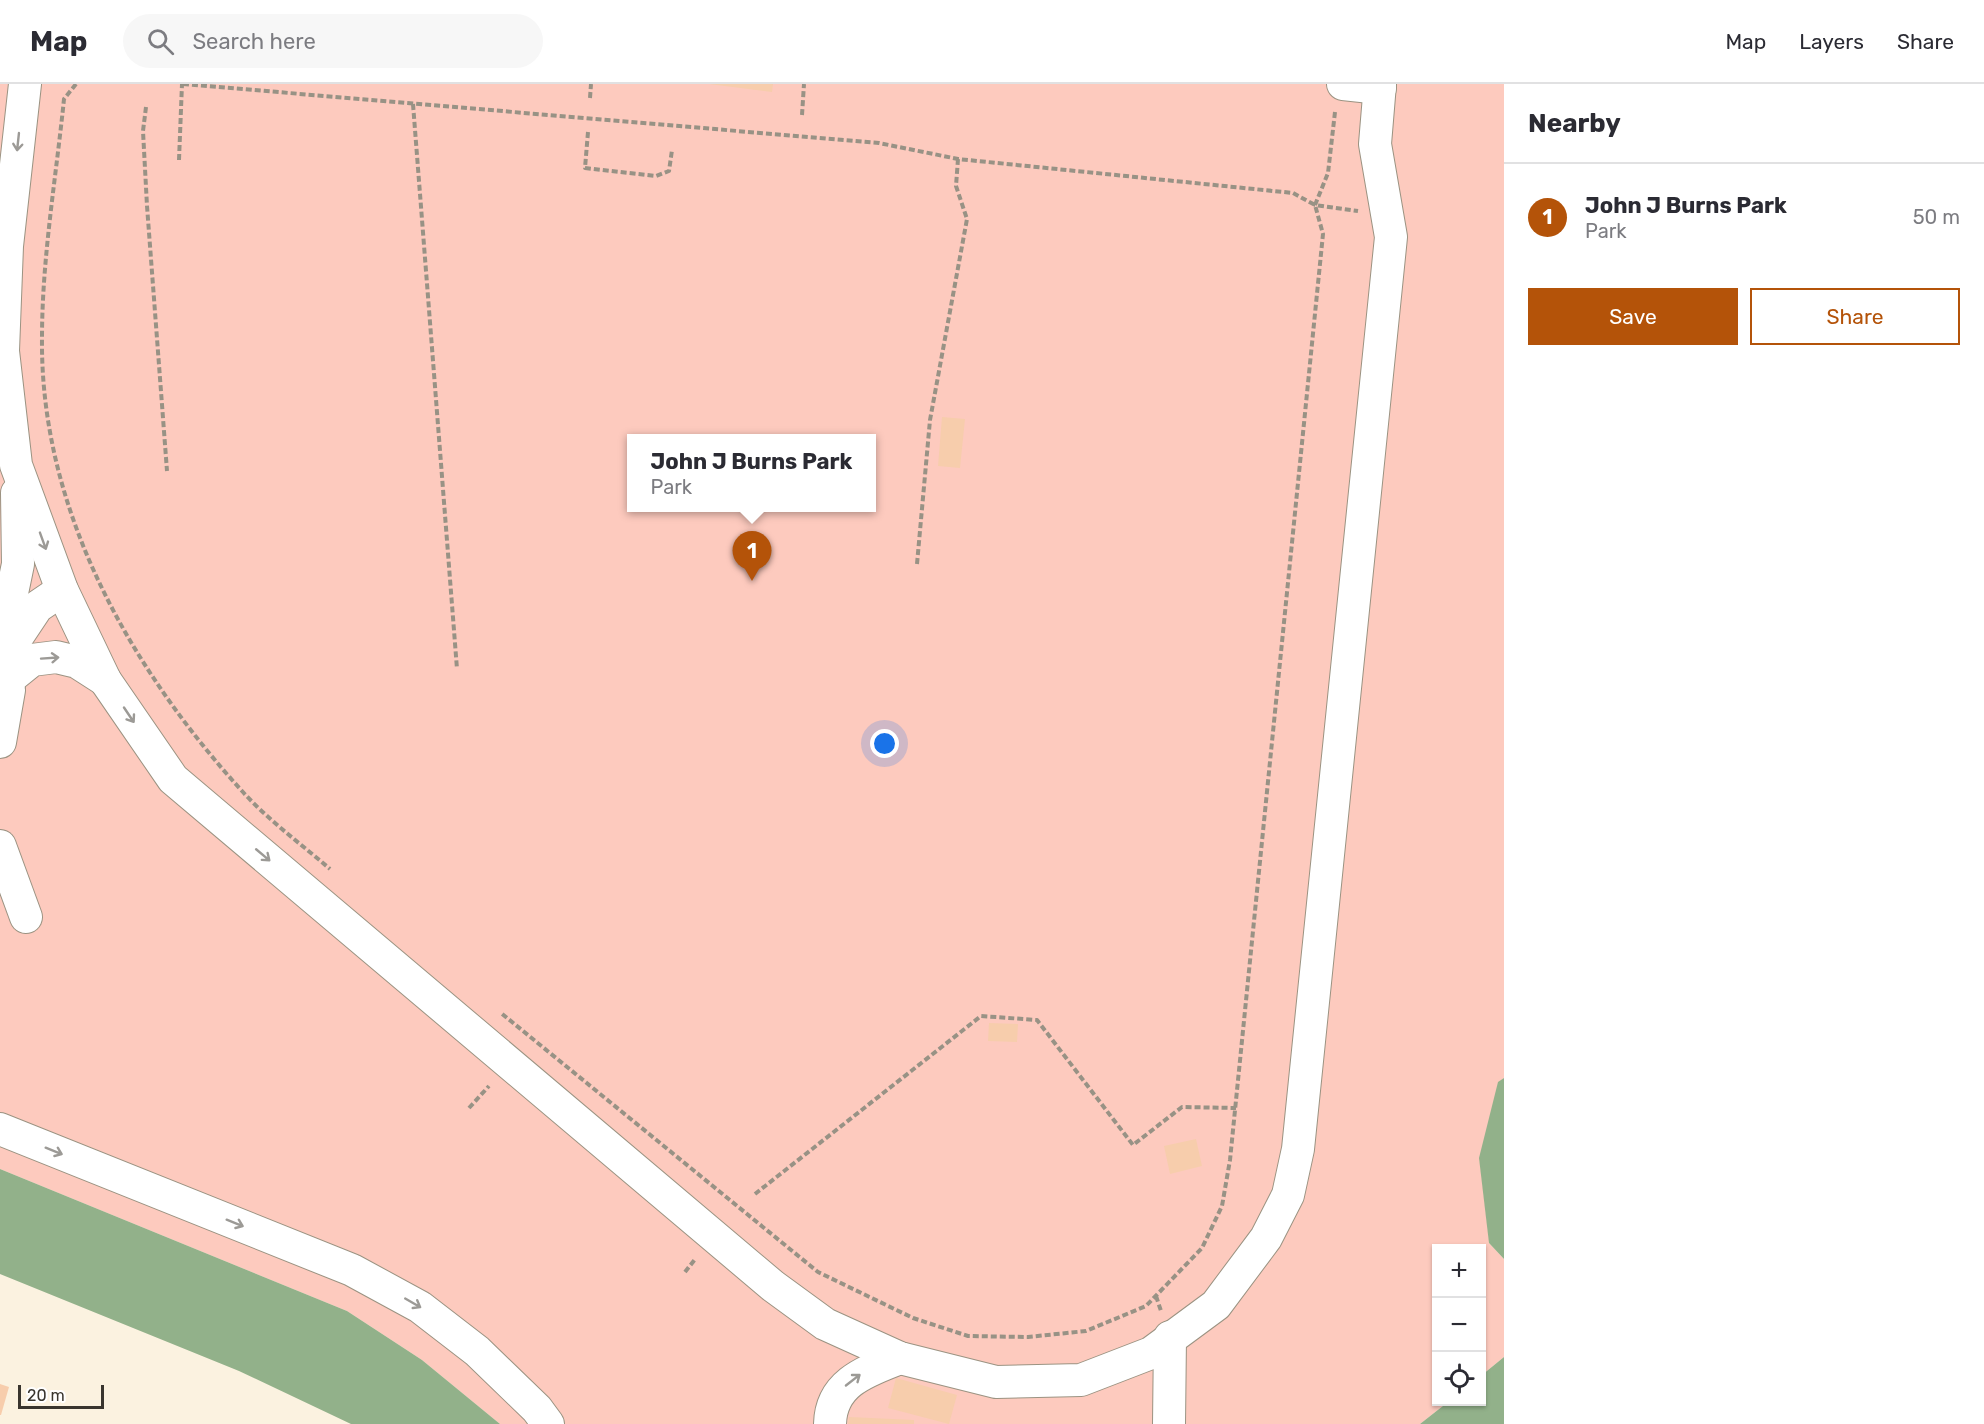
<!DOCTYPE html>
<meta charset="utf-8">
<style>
:root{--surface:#fff;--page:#f7f7f7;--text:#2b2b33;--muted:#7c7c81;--line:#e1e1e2;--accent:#b45309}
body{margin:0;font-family:Rubik,sans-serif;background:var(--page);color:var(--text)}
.controls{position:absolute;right:18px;bottom:18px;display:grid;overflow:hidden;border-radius:0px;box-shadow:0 2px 4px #0004}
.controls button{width:54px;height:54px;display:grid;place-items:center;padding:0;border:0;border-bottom:2px solid var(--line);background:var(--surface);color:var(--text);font:30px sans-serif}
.scale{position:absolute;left:18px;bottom:15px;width:86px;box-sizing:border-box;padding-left:6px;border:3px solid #39352e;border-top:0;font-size:16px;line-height:21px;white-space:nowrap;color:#39352e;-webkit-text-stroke:4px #fff;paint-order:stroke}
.you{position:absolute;left:885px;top:660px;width:21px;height:21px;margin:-15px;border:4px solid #fff;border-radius:50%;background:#1a73e8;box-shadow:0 0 0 9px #1a73e833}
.badge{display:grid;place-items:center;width:39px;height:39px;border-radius:50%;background:var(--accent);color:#fff;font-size:20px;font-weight:700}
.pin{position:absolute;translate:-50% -50px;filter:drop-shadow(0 2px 3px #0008)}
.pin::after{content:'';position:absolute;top:32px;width:21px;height:18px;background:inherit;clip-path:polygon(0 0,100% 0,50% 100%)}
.popup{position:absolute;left:627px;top:350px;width:249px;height:78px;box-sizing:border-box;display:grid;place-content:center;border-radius:0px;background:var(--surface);filter:drop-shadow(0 2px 4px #0005);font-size:20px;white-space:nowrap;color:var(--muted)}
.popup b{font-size:22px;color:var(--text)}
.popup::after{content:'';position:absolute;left:50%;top:100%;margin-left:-12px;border:12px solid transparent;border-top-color:var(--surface)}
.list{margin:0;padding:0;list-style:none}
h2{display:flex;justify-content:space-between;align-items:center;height:78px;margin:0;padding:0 24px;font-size:26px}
h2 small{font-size:20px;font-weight:400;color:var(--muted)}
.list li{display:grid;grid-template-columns:39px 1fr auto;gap:18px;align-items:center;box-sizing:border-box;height:108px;padding:0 24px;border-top:2px solid var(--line)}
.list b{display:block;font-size:22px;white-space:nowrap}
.list p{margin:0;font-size:20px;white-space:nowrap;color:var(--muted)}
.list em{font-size:20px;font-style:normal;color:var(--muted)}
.actions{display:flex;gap:12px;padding:18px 24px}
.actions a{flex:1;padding:14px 0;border:2px solid var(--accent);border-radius:0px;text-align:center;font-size:21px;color:var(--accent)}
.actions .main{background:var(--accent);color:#fff}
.icon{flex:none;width:33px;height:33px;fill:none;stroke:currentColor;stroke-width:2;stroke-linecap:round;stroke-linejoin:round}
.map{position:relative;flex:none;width:1504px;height:1340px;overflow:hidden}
header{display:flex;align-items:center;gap:36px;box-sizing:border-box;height:84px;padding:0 30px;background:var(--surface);border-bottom:2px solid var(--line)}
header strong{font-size:28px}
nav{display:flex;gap:33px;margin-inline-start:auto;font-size:21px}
.search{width:420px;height:54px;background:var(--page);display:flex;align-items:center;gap:15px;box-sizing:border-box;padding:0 21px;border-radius:33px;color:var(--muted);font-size:22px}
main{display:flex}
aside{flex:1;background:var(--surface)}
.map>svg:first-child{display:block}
</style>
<header>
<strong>Map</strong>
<div class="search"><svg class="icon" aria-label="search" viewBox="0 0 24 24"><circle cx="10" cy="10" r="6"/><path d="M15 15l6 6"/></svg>Search here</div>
<nav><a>Map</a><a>Layers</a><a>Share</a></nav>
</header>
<main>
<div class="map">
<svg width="1504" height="1340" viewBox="0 0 1504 1340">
<rect width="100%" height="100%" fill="#fbf2e0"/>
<path fill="#fdcabe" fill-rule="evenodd" d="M0 0H1504V994L1498 999 1489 1159 1504 1175V1273L1482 1291V1164H1436V1318H1448L1420 1340H500L422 1276 347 1227 0 1085ZM632 354H872V424H632Z"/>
<g fill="#92b18a">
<path d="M1504 994V1175L1489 1159 1479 1074 1498 998Z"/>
<path d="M0 1085 347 1227 422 1276 500 1340H351L239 1287 0 1190Z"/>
<path d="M1504 1273V1340H1420L1448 1318H1482V1291Z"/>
</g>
<g fill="#f7cdac">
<path d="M709 0H773L772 8Z"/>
<path d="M942 333 965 335 960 384 938 382Z"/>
<path d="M989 939 1018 940 1017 958 988 957Z"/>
<path d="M1196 1055 1202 1082 1170 1090 1164 1062Z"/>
<path d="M896 1294 957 1311 949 1340 888 1324Z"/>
<path d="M0 1300 9 1303 1 1331H0Z"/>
<path d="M849 1333 914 1336V1340H848Z"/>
</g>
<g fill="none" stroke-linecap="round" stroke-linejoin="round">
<g stroke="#9b9382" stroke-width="34">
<g id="minor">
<path d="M25 0 7 162 3 267 16 381 62 506 105 596 173 695 773 1202 825 1240 900 1274 996 1298 1081 1296 1151 1269 1216 1221 1266 1154 1288 1111 1298 1065 1391 153 1375 60 1380 0"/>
<path d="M1343 0 1380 4"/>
<path d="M0 567 18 480 17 409"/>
<path d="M5 571 37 523 62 506"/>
<path d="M0 626 11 593 32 576 56 573 77 578 105 596"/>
<path d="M0 658 9 606"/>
<path d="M0 762 26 833"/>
<path d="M0 1045 352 1186 420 1223 477 1267 537 1325 548 1340"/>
<path d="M830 1340C831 1298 867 1287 900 1274"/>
<path d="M1169 1340 1170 1253"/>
</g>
</g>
<g stroke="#989285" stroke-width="4" stroke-dasharray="6 3" stroke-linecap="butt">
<path d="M76 0 64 15C56 94 42 174 42 254 40 425 130 584 242 707 268 736 301 760 330 785"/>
<path d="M183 0 879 59 958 75 1293 109 1315 121 1323 150 1230 1076 1222 1122 1202 1164 1146 1222 1086 1247 1028 1253 968 1252 913 1234 818 1188 501 929"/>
<path d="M590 14 591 0"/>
<path d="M413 20 457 585"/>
<path d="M146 23 143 47 147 122 167 387"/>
<path d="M1335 28 1328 89 1315 121 1358 127"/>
<path d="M802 31 804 0"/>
<path d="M588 48 585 84 656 92 669 87 672 66"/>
<path d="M179 76 182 0"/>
<path d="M917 480 930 336 967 135 956 102 958 75"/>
<path d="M469 1024 489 1002"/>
<path d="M755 1110 981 932 1037 936 1133 1061 1182 1023 1236 1024"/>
<path d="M685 1188 696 1174"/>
<path d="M1156 1212 1161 1227"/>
</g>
<use href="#minor" stroke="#fff" stroke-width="32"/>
</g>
<defs><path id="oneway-shaft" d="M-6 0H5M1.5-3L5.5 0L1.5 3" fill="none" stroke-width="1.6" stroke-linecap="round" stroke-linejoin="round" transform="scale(1.5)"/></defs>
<g stroke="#9c9a96">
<use href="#oneway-shaft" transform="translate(18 58) rotate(96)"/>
<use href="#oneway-shaft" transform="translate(43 457) rotate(70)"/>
<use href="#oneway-shaft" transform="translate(50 574) rotate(-4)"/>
<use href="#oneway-shaft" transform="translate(129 631) rotate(56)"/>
<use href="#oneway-shaft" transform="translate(263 771) rotate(40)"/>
<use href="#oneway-shaft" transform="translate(54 1067) rotate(22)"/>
<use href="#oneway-shaft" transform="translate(235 1139) rotate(22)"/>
<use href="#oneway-shaft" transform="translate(413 1219) rotate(30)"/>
<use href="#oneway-shaft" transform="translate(853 1296) rotate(-38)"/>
</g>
</svg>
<div class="controls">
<button>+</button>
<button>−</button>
<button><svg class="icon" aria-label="locate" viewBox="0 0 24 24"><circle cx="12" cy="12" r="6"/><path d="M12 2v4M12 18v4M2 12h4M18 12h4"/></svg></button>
</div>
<div class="scale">20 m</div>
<div class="you"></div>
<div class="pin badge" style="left:752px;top:497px">1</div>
<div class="popup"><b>John J Burns Park</b>Park</div>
</div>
<aside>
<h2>Nearby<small></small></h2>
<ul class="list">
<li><span class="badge">1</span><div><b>John J Burns Park</b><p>Park</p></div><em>50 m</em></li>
</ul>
<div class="actions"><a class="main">Save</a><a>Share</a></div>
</aside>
</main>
